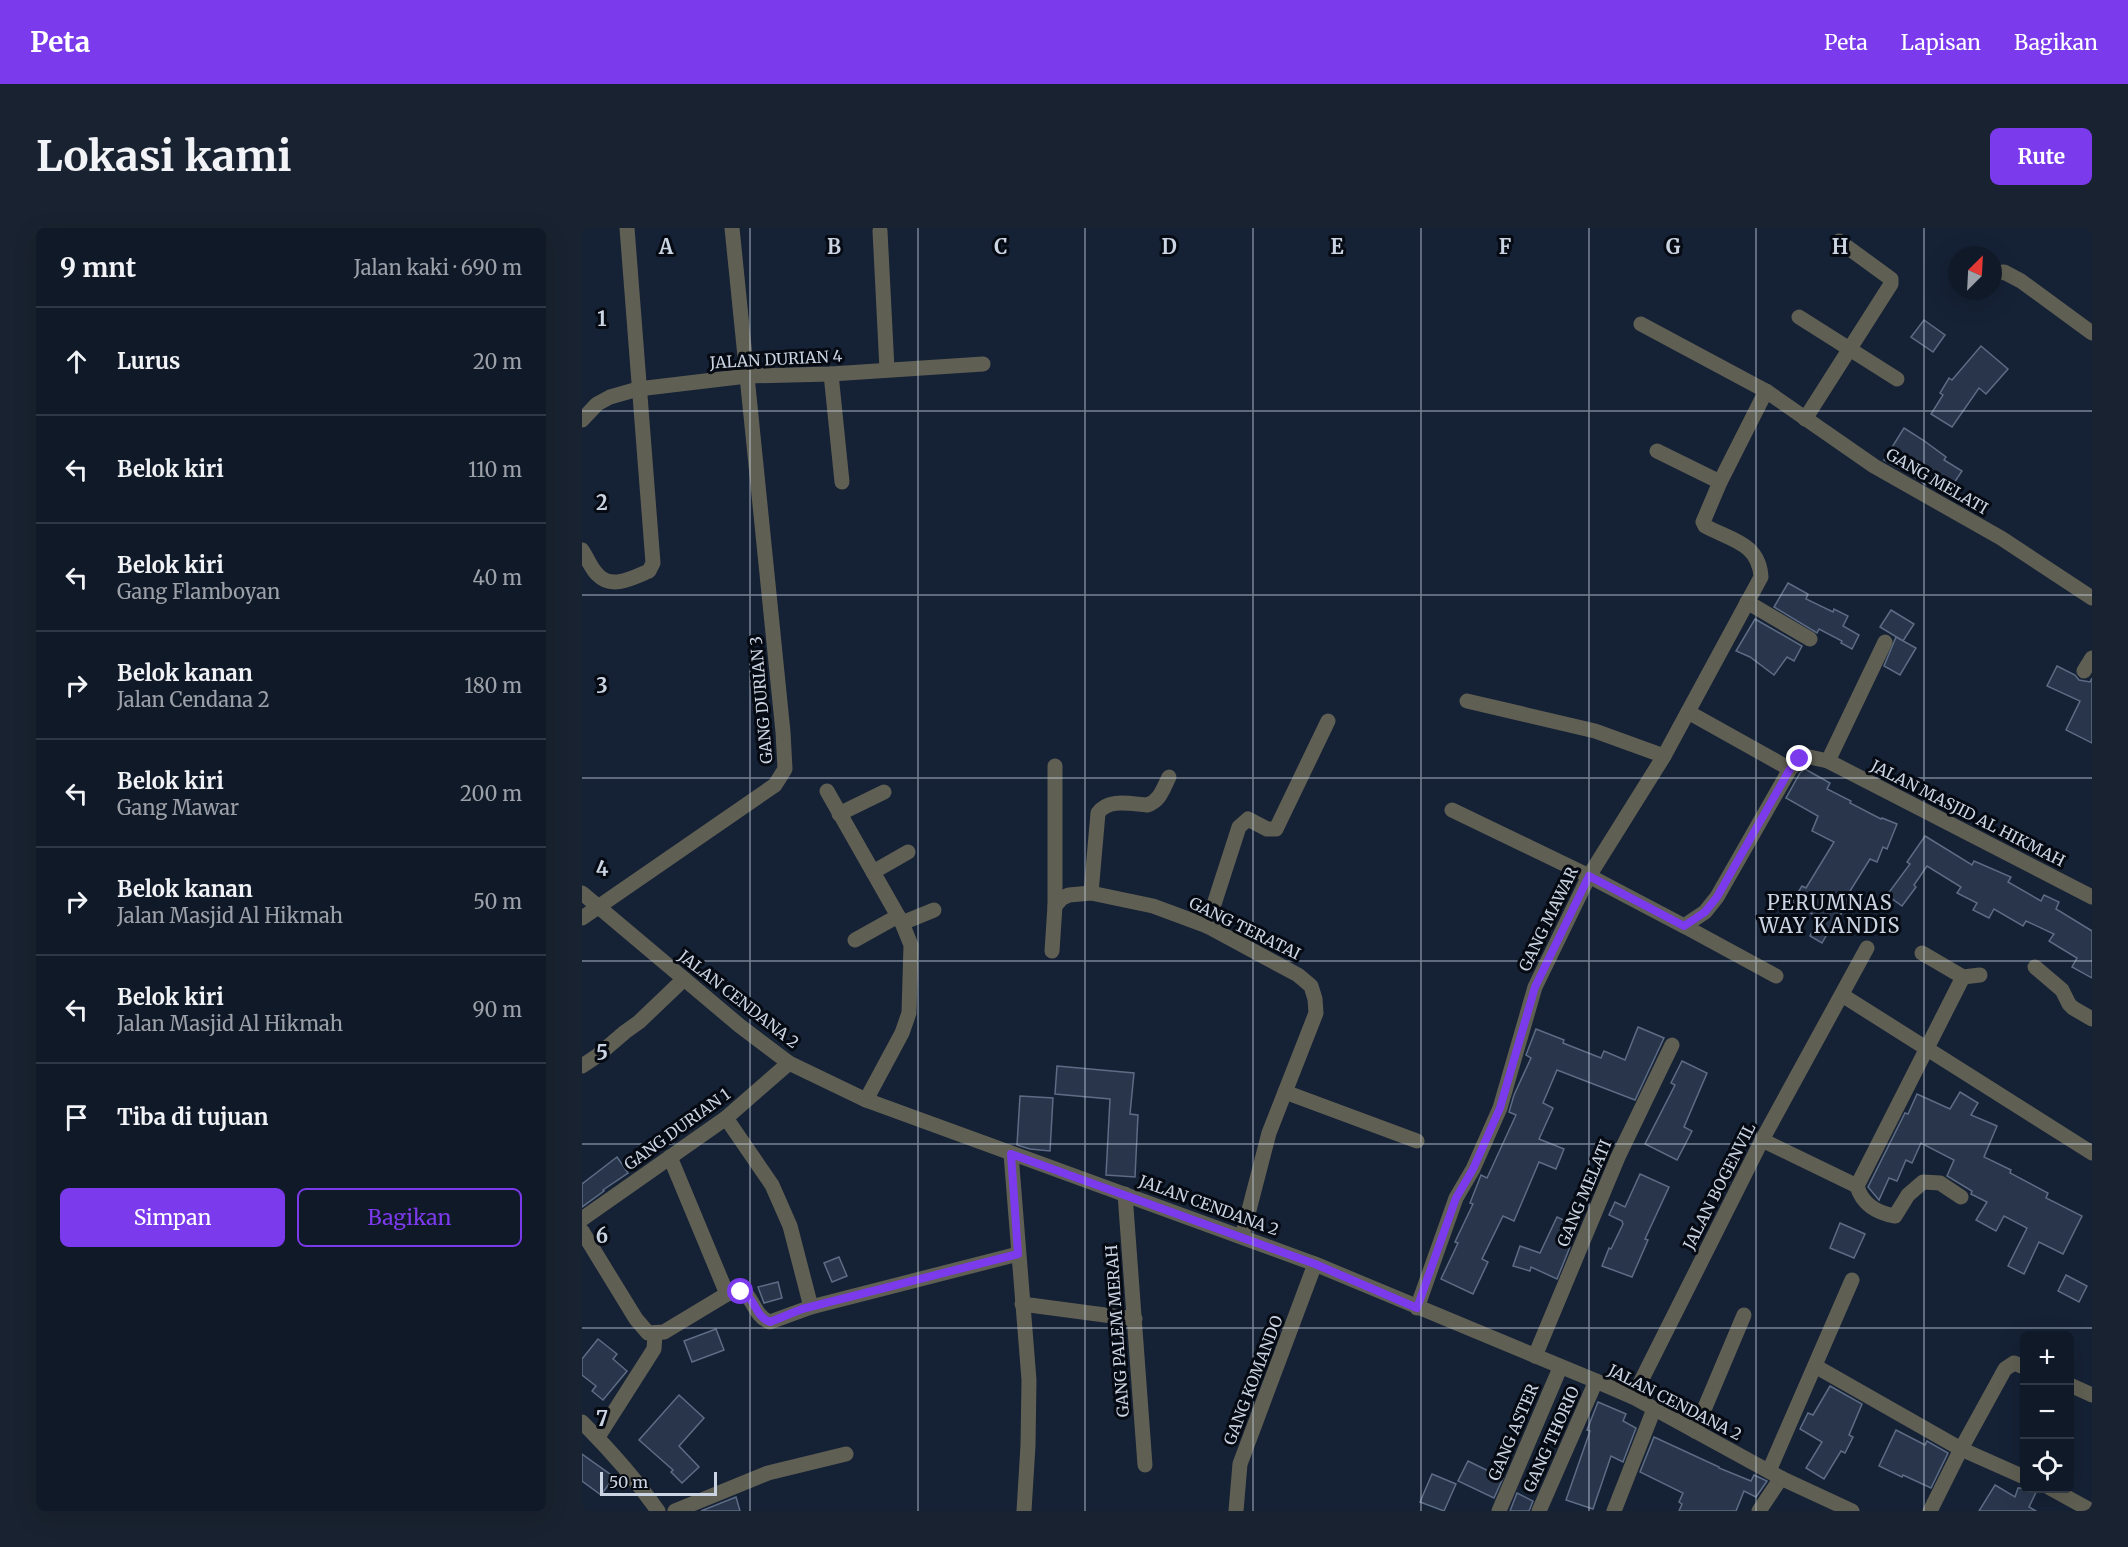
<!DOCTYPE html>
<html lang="id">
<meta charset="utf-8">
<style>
:root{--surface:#101928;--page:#192230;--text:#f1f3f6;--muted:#9ca0a8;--line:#303845;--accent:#7c3aed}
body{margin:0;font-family:Merriweather,serif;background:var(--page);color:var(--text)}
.controls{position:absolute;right:18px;bottom:18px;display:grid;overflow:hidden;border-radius:9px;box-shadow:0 6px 24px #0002}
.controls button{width:54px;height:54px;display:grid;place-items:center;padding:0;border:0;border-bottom:2px solid var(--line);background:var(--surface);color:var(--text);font:30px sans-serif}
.compass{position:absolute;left:1366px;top:18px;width:54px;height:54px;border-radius:50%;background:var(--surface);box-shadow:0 6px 24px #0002;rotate:24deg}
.scale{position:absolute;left:18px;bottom:15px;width:117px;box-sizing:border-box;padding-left:6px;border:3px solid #cbd4e2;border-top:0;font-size:16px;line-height:21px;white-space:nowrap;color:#cbd4e2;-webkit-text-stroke:4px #060a13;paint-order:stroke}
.stop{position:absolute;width:18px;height:18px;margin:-14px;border:4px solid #7c3aed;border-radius:50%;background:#fff}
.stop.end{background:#7c3aed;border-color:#fff;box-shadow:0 2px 6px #0008}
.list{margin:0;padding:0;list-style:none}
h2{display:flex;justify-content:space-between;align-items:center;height:78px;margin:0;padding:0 24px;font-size:26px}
h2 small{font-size:20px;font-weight:400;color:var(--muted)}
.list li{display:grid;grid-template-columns:39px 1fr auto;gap:18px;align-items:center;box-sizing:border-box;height:108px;padding:0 24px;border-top:2px solid var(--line)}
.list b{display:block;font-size:22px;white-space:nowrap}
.list p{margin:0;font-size:20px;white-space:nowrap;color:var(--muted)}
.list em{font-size:20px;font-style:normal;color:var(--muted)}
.actions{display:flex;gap:12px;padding:18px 24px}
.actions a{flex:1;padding:14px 0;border:2px solid var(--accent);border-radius:9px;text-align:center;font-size:21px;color:var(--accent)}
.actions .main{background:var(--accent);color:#fff}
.icon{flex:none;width:33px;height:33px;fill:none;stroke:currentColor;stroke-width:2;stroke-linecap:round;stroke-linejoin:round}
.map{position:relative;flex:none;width:1510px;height:1283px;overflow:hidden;border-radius:9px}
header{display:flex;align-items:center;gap:36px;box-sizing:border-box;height:84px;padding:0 30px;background:var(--accent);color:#fff}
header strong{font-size:28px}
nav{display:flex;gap:33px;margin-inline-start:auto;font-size:21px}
.intro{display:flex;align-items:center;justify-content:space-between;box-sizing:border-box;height:144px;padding:0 36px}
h1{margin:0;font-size:42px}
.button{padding:15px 27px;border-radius:9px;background:var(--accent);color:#fff;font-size:21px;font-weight:700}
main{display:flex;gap:36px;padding:0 36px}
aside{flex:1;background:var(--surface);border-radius:9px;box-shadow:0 6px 24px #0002}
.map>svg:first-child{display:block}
</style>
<header>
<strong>Peta</strong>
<nav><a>Peta</a><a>Lapisan</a><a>Bagikan</a></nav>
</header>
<div class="intro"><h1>Lokasi kami</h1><a class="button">Rute</a></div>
<main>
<aside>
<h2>9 mnt<small>Jalan kaki · 690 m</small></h2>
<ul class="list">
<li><svg class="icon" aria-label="ahead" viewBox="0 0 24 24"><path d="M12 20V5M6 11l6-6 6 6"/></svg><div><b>Lurus</b></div><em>20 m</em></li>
<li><svg class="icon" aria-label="left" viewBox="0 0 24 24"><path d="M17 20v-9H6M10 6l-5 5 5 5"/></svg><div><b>Belok kiri</b></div><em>110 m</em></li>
<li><svg class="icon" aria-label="left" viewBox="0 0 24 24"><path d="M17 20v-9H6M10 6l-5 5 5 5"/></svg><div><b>Belok kiri</b><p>Gang Flamboyan</p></div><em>40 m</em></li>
<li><svg class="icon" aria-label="right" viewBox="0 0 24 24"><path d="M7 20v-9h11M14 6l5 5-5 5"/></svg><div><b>Belok kanan</b><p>Jalan Cendana 2</p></div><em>180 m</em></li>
<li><svg class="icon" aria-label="left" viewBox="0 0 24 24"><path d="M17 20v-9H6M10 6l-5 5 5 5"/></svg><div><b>Belok kiri</b><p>Gang Mawar</p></div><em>200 m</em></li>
<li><svg class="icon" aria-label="right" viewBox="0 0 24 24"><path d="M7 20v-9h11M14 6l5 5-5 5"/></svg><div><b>Belok kanan</b><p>Jalan Masjid Al Hikmah</p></div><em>50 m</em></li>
<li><svg class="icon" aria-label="left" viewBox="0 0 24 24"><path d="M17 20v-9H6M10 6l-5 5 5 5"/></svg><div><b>Belok kiri</b><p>Jalan Masjid Al Hikmah</p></div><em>90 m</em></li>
<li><svg class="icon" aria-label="arrive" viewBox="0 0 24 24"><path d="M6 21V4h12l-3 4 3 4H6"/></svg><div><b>Tiba di tujuan</b></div></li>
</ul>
<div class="actions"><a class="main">Simpan</a><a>Bagikan</a></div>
</aside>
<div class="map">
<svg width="1510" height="1283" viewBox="0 0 1510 1283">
<rect width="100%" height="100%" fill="#152135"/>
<g fill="#28354b" stroke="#5d6c84" stroke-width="1.5">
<path d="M1342 92 1363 107 1351 124 1329 109Z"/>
<path d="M1399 118 1426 141 1404 166 1397 160 1370 199 1349 186 1361 167 1358 165 1367 150 1370 152Z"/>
<path d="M1322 200 1341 212 1364 229 1362 232 1380 243 1366 264 1347 252 1344 257 1319 239 1318 241 1302 232Z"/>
<path d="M1206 355 1226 366 1224 371 1251 384 1252 381 1266 388 1261 398 1277 407 1270 421 1259 415 1260 413 1237 401 1235 405 1192 379Z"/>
<path d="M1309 382 1332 396 1321 413 1298 399Z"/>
<path d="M1173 391 1220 418 1212 433 1205 429 1192 447 1168 429 1154 423Z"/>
<path d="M1314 409 1334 420 1318 447 1302 438Z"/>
<path d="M1475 438 1493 447 1497 452 1508 454 1510 450V515L1484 502 1498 473 1465 458Z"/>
<path d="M1223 541 1248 555 1245 561 1269 573 1268 575 1299 591 1300 590 1315 596 1305 621 1301 619 1295 634 1288 631 1263 671 1266 673 1254 695 1252 694 1240 715 1228 708 1237 690 1210 674 1220 658 1224 660 1252 614 1230 603 1236 588 1204 570 1218 545Z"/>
<path d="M1343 608 1390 637 1392 633 1429 649 1426 654 1459 673 1462 667 1477 674 1474 681 1510 703V750L1490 739 1495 730 1467 713 1472 706 1444 693 1441 698 1412 681 1407 690 1391 682 1395 675 1375 665 1379 659 1345 638 1332 657 1334 659 1320 678 1305 667 1328 636 1325 634Z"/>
<path d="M1056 799 1082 810 1053 872 975 842 961 875 971 880 957 911 982 921 974 941 957 934 932 993 921 988 900 1031 906 1034 891 1066 859 1051 876 1015 873 1014 891 976 888 975 899 947 905 950 934 887 927 884 932 867 949 830 944 827 954 801 982 812 981 815 1019 830 1022 823 1043 832Z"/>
<path d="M1100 833 1125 845 1102 899 1110 903 1095 932 1063 916 1093 857 1089 855Z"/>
<path d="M475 838 552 845 548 886 556 887 553 949 524 947 528 871 473 866Z"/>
<path d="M1378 864 1396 875 1389 887 1415 898 1402 929 1429 942 1428 945 1466 965 1464 970 1500 988 1481 1026 1457 1014 1442 1046 1426 1038 1445 1000 1422 988 1414 1003 1394 992 1405 974 1389 966 1390 963 1365 948 1372 932 1339 915 1330 935 1324 932 1315 953 1307 950 1297 972 1286 959 1323 885 1326 886 1335 866 1368 881Z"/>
<path d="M438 868 471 870 468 923 448 921 435 917Z"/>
<path d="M35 929 46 945 21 962 22 963 0 979V956Z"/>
<path d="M1058 946 1087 959 1063 1011 1066 1012 1050 1049 1020 1038 1027 1020 1029 1021 1041 996 1040 993 1027 987 1033 974 1043 979Z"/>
<path d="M975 989 996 999 975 1051 949 1039 948 1043 931 1038 938 1018 958 1025Z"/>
<path d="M1258 995 1283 1006 1272 1030 1248 1020Z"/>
<path d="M257 1029 265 1048 250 1054 242 1035Z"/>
<path d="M1484 1047 1505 1058 1497 1074 1476 1063Z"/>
<path d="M196 1054 200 1070 182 1075 176 1059Z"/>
<path d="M134 1101 142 1122 110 1134 102 1113Z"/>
<path d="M16 1111 35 1126 31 1131 45 1143 21 1172 10 1163 14 1158 0 1147V1131Z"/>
<path d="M1248 1158 1280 1176 1267 1207 1271 1209 1263 1225 1259 1223 1242 1251 1224 1240 1240 1214 1218 1201 1226 1185 1231 1187Z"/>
<path d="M97 1167 122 1190 97 1218 117 1239 100 1255 89 1244 91 1242 57 1212Z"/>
<path d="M1016 1174 1044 1186 1041 1193 1054 1200 1041 1234 1029 1228 1011 1281 984 1272 1008 1203 1005 1202Z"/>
<path d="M1314 1202 1343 1217 1345 1213 1366 1225 1349 1260 1321 1247 1320 1249 1297 1238Z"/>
<path d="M1072 1209 1137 1239V1240L1169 1253 1172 1247 1185 1253 1174 1269 1162 1263 1154 1283H1097L1100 1276 1097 1274 1101 1265 1058 1244Z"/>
<path d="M0 1226 32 1249 19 1267 0 1253Z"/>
<path d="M886 1233 921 1250 912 1270 876 1253Z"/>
<path d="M850 1246 874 1256 862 1283 838 1274Z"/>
<path d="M1413 1257 1433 1269 1436 1260H1456L1447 1279 1454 1283H1397Z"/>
<path d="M935 1265 951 1273 947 1283H928Z"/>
<path d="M154 1269 158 1283H119Z"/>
</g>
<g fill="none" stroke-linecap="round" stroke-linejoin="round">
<g stroke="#605f53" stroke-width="15">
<path d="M298 3 305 141"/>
<path d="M1411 46 1422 44 1439 53 1510 105"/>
<path d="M1217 89 1315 151"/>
<path d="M1059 96 1184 163 1292 238 1419 310 1510 370"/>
<path d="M249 146 260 254"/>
<path d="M1223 191 1309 56V51L1257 13"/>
<path d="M0 192 15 176 28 169 56 161 165 148 249 146 401 136"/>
<path d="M1075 223 1138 254"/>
<path d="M0 322C5 329 9 341 16 347 30 362 52 349 67 343L71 335 45 0"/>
<path d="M1165 374 1228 411"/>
<path d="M1502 443 1510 430"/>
<path d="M885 473 1013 503 1082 528"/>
<path d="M1106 484 1208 541"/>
<path d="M1246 533 1303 414"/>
<path d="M245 563 320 695 329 717 327 785 320 805 284 872"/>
<path d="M870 582 1007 648 1102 698 1123 684 1135 669 1208 541 1223 528 1246 533 1510 669"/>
<path d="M257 586 302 564"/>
<path d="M291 644 326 624"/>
<path d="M509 665 516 585C526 570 549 576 565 577 578 573 581 561 587 549"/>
<path d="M473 678V538"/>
<path d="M0 690 193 557 203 541 201 504 150 0"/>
<path d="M320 695 352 682"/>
<path d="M625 698 657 599 666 591 685 601H694L746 493"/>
<path d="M1102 698 1194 748"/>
<path d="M273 712 316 688"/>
<path d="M470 723 473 678 480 670 487 667 509 665 571 678 625 698 716 747 729 758 733 771 734 785 687 905 660 1009"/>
<path d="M1340 725 1381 749 1398 747"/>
<path d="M1453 739 1480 762 1487 776 1491 780 1510 791"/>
<path d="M1260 767 1510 925"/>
<path d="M0 838 15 828 43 804 57 794 102 751"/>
<path d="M703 864 835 913"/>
<path d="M1180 912 1275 958C1280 976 1295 985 1313 988L1326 967 1341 954 1358 955 1379 969"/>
<path d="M429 926 447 1152 446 1217 442 1283"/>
<path d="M88 929 145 1066C149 1065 155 1064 159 1064 171 1066 171 1088 188 1094L229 1079 208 998 190 957 144 890"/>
<path d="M1275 958 1381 749"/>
<path d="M543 966 563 1237"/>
<path d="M0 991 144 890 207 835"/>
<path d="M0 1003 54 1091 66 1105 82 1104 145 1066"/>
<path d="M440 1076 553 1091"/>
<path d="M229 1079 436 1026"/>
<path d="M835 1080 874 970 891 941 918 880 953 759 1007 648 1082 528 1179 349C1177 315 1149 312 1123 298L1121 294 1138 254 1184 163"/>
<path d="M953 1128 1036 929 1090 817"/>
<path d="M1233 1138 1379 1221 1442 1249"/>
<path d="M1488 1157 1510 1167"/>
<path d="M1051 1169 1180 912 1285 720"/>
<path d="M0 1194C28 1222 53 1250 76 1283"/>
<path d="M1113 1203 1162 1087"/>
<path d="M16 1209 72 1121 73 1106"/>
<path d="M1187 1243 1270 1052"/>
<path d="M1468 1260 1510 1283"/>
<path d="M93 1283 186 1245 264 1226"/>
<path d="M654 1283 658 1236 733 1036"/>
<path d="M917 1283 978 1140"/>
<path d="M957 1283 1014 1153"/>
<path d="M1032 1283 1072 1181"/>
<path d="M1177 1283 1199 1250"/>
<path d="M1348 1283 1379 1221 1423 1141 1432 1135 1442 1139"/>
</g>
<path stroke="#605f53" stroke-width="15" d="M0 665 158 798 207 835 284 872 733 1036 1014 1153 1051 1169 1199 1250 1270 1283"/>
</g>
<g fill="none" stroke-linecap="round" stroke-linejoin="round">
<path stroke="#7c3aed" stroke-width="8" d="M159 1064C174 1070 173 1089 188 1094L220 1081 436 1026 429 926 733 1036 835 1080 874 970 891 941 918 880 953 759 1007 648 1102 698 1123 684 1135 669 1208 541 1218 531"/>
</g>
<path fill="none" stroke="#cbd4e2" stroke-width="1.5" stroke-opacity="0.55" d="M168 0V1283M336 0V1283M503 0V1283M671 0V1283M839 0V1283M1007 0V1283M1174 0V1283M1342 0V1283M0 183H1510M0 367H1510M0 550H1510M0 733H1510M0 916H1510M0 1100H1510"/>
<g text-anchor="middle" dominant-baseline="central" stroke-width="6" stroke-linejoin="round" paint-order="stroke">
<g font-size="16" fill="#cbd4e2" stroke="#060a13">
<text transform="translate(194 131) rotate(-3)">JALAN DURIAN 4</text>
<text transform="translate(1355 253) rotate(30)">GANG MELATI</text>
<text transform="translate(179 472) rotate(-95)">GANG DURIAN 3</text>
<text transform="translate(1386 585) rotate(27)">JALAN MASJID AL HIKMAH</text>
<text transform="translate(966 691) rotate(-64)">GANG MAWAR</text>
<text transform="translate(663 700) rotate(26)">GANG TERATAI</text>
<text transform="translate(157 771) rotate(38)">JALAN CENDANA 2</text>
<text transform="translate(95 901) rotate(-36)">GANG DURIAN 1</text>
<text transform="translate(1137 958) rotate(-63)">JALAN BOGENVIL</text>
<text transform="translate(1002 965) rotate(-67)">GANG MELATI</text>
<text transform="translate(627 977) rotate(20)">JALAN CENDANA 2</text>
<text transform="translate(535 1103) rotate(-94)">GANG PALEM MERAH</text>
<text transform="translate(671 1152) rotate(-69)">GANG KOMANDO</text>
<text transform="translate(1093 1174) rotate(27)">JALAN CENDANA 2</text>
<text transform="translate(931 1204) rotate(-67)">GANG ASTER</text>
<text transform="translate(969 1211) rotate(-66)">GANG THORIO</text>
</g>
<g font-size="20" letter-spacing="1.5" fill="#cbd4e2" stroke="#060a13">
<text x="1248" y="674">PERUMNAS<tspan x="1248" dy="23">WAY KANDIS</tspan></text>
</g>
</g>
<g font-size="20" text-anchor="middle" font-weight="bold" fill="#cbd4e2" stroke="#060a13" stroke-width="6" stroke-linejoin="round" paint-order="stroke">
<text x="84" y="26">A</text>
<text x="252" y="26">B</text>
<text x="419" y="26">C</text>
<text x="587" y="26">D</text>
<text x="755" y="26">E</text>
<text x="923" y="26">F</text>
<text x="1091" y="26">G</text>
<text x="1258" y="26">H</text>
<text x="20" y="98">1</text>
<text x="20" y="282">2</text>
<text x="20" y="465">3</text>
<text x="20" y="648">4</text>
<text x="20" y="832">5</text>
<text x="20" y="1015">6</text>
<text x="20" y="1198">7</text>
</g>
</svg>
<div class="controls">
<button>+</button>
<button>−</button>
<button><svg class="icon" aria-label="locate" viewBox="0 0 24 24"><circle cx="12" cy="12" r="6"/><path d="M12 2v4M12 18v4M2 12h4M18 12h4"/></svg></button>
</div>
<svg class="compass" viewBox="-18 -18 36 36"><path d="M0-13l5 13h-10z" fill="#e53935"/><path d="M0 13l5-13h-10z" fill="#9ca0a8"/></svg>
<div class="scale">50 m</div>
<div class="stop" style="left:159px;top:1064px"></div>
<div class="stop end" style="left:1218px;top:531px"></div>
</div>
</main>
